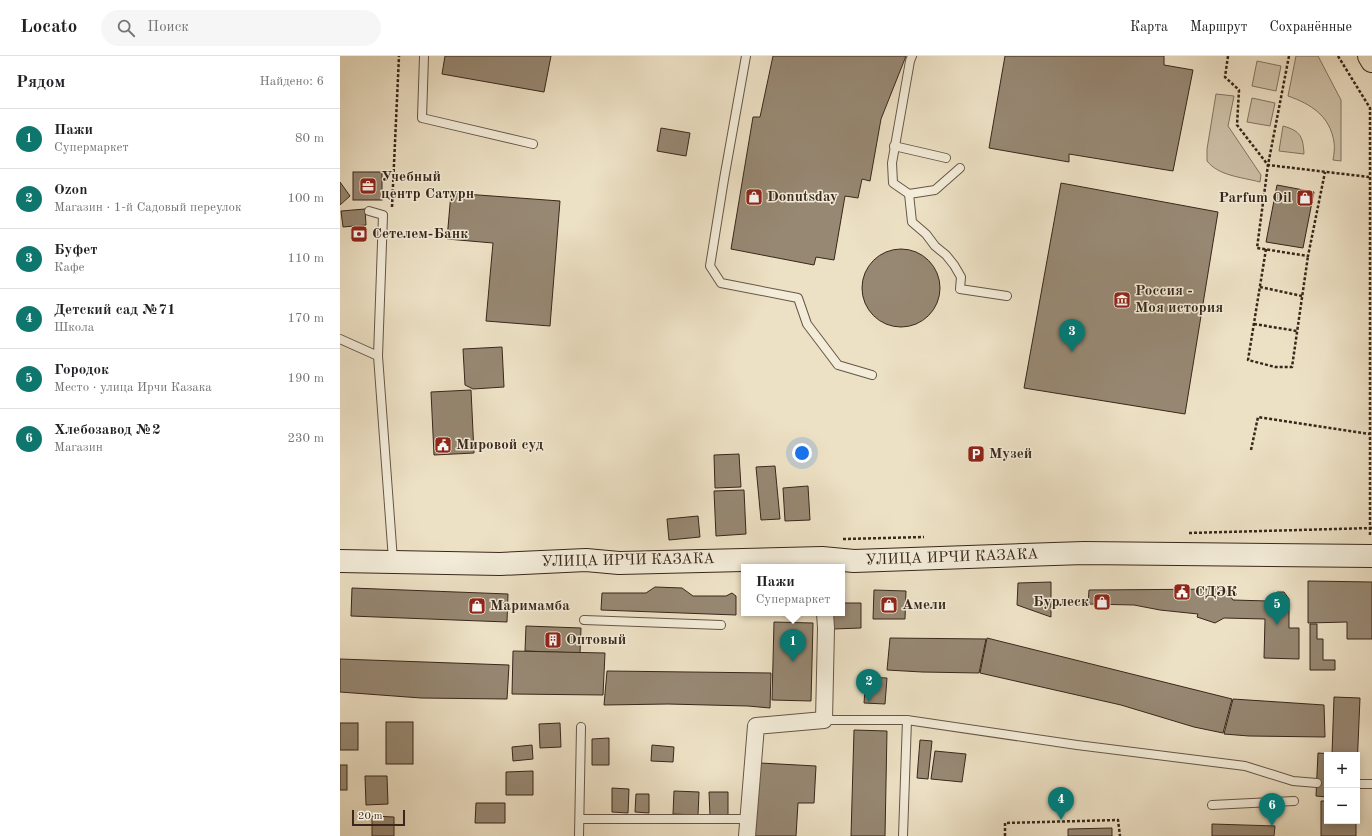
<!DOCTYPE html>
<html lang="ru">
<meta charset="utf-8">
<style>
:root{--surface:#fff;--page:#f6f6f6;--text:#202124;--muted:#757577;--line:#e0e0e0;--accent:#0f766e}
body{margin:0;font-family:"Old Standard TT",serif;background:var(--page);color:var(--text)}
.controls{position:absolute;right:12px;bottom:12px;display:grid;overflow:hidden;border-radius:0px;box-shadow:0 2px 10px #0003}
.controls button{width:36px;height:36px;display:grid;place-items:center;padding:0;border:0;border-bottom:1px solid var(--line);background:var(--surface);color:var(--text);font:20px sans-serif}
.scale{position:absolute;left:12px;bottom:10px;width:53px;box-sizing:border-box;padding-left:4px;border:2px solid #39271b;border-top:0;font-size:11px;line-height:14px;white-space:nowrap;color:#39271b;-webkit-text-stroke:3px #f3ecd9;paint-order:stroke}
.you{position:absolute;left:462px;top:397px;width:14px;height:14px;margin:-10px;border:3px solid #fff;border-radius:50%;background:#1a73e8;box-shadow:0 0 0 6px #1a73e833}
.badge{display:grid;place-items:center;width:26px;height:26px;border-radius:50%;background:var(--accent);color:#fff;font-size:13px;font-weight:700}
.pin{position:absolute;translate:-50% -33px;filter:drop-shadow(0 1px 2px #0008)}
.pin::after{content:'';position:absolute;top:21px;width:14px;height:12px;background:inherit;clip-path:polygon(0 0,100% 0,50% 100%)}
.popup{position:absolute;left:401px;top:508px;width:104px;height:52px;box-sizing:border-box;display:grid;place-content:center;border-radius:0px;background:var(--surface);filter:drop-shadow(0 1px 3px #0005);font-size:13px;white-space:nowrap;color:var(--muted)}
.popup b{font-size:15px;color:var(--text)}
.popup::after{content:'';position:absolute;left:50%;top:100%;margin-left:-8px;border:8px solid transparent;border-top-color:var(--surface)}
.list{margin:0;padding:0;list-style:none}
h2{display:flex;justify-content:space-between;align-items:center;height:52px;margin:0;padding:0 16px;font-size:17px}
h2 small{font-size:13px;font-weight:400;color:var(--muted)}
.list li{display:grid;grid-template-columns:26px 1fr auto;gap:12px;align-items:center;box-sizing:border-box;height:60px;padding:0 16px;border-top:1px solid var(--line)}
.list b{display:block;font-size:15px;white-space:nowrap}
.list p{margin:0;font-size:13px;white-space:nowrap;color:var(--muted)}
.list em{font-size:13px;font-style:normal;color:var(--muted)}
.icon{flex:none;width:22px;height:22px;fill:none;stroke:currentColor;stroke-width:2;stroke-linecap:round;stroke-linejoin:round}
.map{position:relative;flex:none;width:1032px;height:780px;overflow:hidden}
header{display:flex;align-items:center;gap:24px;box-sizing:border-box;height:56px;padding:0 20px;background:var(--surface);border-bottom:1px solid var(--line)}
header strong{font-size:19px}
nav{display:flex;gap:22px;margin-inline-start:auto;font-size:14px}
.search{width:280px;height:36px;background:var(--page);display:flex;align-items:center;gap:10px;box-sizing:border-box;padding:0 14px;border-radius:22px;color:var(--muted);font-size:15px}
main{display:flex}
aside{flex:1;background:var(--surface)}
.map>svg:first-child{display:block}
</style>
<header>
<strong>Locato</strong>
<div class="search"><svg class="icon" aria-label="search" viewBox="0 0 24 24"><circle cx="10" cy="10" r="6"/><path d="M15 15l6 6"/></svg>Поиск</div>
<nav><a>Карта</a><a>Маршрут</a><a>Сохранённые</a></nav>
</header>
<main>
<aside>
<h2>Рядом<small>Найдено: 6</small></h2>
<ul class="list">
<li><span class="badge">1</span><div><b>Пажи</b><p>Супермаркет</p></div><em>80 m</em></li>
<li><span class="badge">2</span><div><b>Ozon</b><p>Магазин · 1-й Садовый переулок</p></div><em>100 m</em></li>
<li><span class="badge">3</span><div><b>Буфет</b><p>Кафе</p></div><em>110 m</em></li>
<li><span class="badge">4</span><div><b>Детский сад №71</b><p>Школа</p></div><em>170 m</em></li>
<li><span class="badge">5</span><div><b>Городок</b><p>Место · улица Ирчи Казака</p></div><em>190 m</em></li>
<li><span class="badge">6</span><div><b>Хлебозавод №2</b><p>Магазин</p></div><em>230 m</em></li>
</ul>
</aside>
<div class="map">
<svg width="1032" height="780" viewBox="0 0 1032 780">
<rect width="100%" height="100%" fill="#ede1c5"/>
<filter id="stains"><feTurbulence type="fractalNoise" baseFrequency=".005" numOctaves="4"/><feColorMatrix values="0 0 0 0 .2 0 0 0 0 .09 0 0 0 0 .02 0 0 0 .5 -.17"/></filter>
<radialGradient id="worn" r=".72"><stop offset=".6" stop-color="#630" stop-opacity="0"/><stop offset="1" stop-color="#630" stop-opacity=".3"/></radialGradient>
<g fill="#cec1a8" stroke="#847462">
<path d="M956 0H978L1001 44V105L993 104C994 98 995 92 994 86 990 60 971 48 948 40Z"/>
<path d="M917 5 941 10 936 35 912 30Z"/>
<path d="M876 38 894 40 888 70 921 119 920 126C901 121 879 120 867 105V93Z"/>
<path d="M912 42 935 47 930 70 907 66Z"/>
<path d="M943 70C961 75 963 81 964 98L939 95Z"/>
</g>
<g fill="#978873" stroke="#39271b">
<path d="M105 0H211L204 36 102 18Z"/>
<path d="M433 0H566L541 63 530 125 522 123 518 142 505 140 494 204 476 201 474 209 391 193 413 61H420Z"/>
<path d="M665 0H824V9L853 14 833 115 729 98V106L649 92Z"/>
<path d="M321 72 350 77 346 100 317 95Z"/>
<rect x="13" y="116" width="29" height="28"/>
<path d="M0 126 10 140 0 149Z"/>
<path d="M721 127 878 156 845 358 684 332Z"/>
<path d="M937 129 974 136 963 192 926 186Z"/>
<path d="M111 137 220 145 210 270 146 265 153 187 107 183Z"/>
<path d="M25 153 26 169 3 171 1 155Z"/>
<circle cx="561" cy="232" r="39"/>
<path d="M162 291 164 331 133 333 125 329 123 293Z"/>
<path d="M131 334 134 397 94 399 91 336Z"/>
<path d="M399 398 401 431 375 432 374 399Z"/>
<path d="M435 410 440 463 421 464 416 411Z"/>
<path d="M468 430 470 464 445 465 443 432Z"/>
<path d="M404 434 406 478 376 480 374 435Z"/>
<path d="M358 460 360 481 329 484 327 463Z"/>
<path d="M968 525 1032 526V583H1007V566L968 567Z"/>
<path d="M711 526V561L677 549 678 527Z"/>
<path d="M315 531 342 532 353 540H386L392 537 396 540V559L261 554 262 537H306Z"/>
<path d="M12 532 168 538 167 566 11 560Z"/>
<path d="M885 533 893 544 928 545 937 536H944L949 543V572H959V603L924 602 925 563 884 562 875 567 857 561 858 558 820 554 794 549 748 548 749 534Z"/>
<path d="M534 534 566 535 565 563H533Z"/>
<path d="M502 547H521V572L493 573V557H502Z"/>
<path d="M434 566 473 567 471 645 432 644Z"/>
<path d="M970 568H977V583H983V604H995V614H970Z"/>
<path d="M186 570 241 572 240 597 185 595Z"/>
<path d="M550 582 646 583 639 617 582 616 547 614Z"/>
<path d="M647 582 892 643 883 677 854 671 781 649 640 617Z"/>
<path d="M173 595 265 597 263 639 172 638Z"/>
<path d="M0 603 169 609 167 643 81 642 0 636Z"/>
<path d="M267 615 431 617 430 652 408 650 328 648 264 649Z"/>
<path d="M526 621 547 622 545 648 524 647Z"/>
<path d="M994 641 1020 642 1017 712V699H987V741L976 740 978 697 992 698Z"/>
<path d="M893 643 984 649 985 681 909 680 884 678Z"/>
<rect x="46" y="666" width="27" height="42"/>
<rect x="0" y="667" width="18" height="27"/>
<path d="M220 667 221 691 200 692 199 668Z"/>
<path d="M514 674 547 675 545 780H511Z"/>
<path d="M269 682V709H252V683Z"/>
<path d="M580 684 592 685 588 723 577 722Z"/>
<path d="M192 689 193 703 173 705 172 691Z"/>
<path d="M312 689 334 691 333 706 311 705Z"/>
<path d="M595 695 626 698 622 726 591 723Z"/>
<path d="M420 707 476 710 474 747H458L456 780H415Z"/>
<rect x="0" y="709" width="7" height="25"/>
<path d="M193 715V739H166V716Z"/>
<path d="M25 720H47L48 748 26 749Z"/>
<path d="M272 732 289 733 288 757 272 756Z"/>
<path d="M334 735 359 736 358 759 333 758Z"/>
<path d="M369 736H388V759L370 760Z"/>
<path d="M296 738H309V757L295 756Z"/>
<path d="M981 745H987V765H1016V780H981Z"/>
<path d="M136 747H165V767H135Z"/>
<path d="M32 760 54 761V780H32Z"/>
<path d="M872 768 935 770 934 780H872Z"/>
<path d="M772 772V780H728V773Z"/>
</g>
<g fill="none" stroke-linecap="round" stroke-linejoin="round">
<g stroke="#665646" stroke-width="10">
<g id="service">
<path d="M84 0 82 62 193 88"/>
<path d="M406 0 384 123 370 210 381 227 458 242 467 268 498 309 532 319"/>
<path d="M572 0 570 5 552 107 553 127 569 138 572 166 586 178 595 190 606 199 614 209 621 221 620 233 667 240"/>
<path d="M554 90 606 102"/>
<path d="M569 138 595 134 620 112"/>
<path d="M0 283 38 300 43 159 29 155"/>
<path d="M38 300 53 504"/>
<path d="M244 564 381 569"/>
<path d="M484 664H567L737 689 905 710 953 725 977 727"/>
<path d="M1017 728H1032"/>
<path d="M872 749 954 745"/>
<path d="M240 763H408"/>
<path d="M239 780 241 671"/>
<path d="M563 780 567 664"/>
</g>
</g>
<g stroke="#665646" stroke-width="18">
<path id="minor" d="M407 780 416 670 484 664 486 572 485 557"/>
</g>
<g stroke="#39271b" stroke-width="24">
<path id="secondary" d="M0 505 160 508 246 504 279 507 482 502 514 505 744 497 1032 500"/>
</g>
<g stroke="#39271b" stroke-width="24">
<path id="primary" d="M1029 0 1032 5"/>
</g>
<g stroke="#39271b" stroke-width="2.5" stroke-dasharray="3 2" stroke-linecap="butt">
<path d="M888 0 885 21 899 34 897 69 928 109 1029 121"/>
<path d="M949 0 928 109 917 192 968 200 985 116"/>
<path d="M998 0 1030 52V481"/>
<path d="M52 151 59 0"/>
<path d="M926 193 908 304 935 311H952L968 200"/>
<path d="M920 231 962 240"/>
<path d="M914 268 957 275"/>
<path d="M911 394 918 361 1030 378"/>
<path d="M849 477 1032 472"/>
<path d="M503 483 584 481"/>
<path d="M665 780V767L778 764 780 780"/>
</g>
<use href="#service" stroke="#f3ecd9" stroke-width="8"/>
<use href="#minor" stroke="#f3ecd9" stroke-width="16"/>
<use href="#secondary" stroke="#f3ecd9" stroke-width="22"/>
<use href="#primary" stroke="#ede1c5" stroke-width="22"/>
</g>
<defs>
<g id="office-square" transform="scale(0.9)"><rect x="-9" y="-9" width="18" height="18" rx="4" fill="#8f2418" stroke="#f3ecd9"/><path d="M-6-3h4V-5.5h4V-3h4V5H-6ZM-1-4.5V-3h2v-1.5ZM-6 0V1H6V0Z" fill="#fff"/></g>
<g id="shop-square" transform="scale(0.9)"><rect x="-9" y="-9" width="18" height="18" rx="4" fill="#8f2418" stroke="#f3ecd9"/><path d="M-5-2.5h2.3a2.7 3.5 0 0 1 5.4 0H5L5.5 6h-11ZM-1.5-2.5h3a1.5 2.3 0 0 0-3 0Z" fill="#fff"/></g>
<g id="bank-square" transform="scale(0.9)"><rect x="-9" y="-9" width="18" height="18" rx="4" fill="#8f2418" stroke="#f3ecd9"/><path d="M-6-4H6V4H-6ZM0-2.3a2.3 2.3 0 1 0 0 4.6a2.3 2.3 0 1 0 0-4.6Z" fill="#fff"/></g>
<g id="museum-square" transform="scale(0.9)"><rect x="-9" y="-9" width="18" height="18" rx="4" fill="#8f2418" stroke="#f3ecd9"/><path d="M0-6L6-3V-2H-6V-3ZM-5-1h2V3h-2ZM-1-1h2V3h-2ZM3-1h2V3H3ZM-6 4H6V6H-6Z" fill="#fff"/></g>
<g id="civic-square" transform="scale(0.9)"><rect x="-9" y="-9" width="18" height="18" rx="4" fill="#8f2418" stroke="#f3ecd9"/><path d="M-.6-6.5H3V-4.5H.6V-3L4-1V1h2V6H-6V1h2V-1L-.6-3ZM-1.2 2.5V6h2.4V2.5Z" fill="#fff"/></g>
<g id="parking-square" transform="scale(0.9)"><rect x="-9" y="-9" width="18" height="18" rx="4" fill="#8f2418" stroke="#f3ecd9"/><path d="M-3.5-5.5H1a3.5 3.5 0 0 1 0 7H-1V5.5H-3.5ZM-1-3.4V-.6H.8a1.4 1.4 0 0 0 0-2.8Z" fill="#fff"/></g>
<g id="building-square" transform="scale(0.9)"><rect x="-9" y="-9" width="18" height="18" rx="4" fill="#8f2418" stroke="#f3ecd9"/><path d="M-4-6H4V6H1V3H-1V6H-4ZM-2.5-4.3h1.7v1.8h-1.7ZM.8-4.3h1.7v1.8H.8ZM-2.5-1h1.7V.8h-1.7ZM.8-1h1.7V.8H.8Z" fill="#fff"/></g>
</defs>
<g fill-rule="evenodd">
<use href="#office-square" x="28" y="130"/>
<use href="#shop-square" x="414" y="141"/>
<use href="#shop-square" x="965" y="142"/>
<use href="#bank-square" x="19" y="178"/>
<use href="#museum-square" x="782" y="244"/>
<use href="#civic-square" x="103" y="389"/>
<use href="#parking-square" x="636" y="398"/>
<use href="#civic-square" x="842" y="536"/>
<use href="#shop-square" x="762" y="546"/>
<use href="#shop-square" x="549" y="549"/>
<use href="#shop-square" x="137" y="550"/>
<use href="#building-square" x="213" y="584"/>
</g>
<g text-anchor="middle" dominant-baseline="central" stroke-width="3" stroke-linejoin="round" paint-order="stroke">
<g font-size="15" font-weight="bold" fill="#39271b" stroke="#f3ecd9" text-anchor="start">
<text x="41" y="121">Учебный<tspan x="41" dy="17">центр Сатурн</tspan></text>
<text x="427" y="141">Donutsday</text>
<text x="952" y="142" text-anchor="end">Parfum Oil</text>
<text x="32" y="178">Сетелем-Банк</text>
<text x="795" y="235">Россия -<tspan x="795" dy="17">Моя история</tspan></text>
<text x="116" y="389">Мировой суд</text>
<text x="649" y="398">Музей</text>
<text x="855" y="536">СДЭК</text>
<text x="749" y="546" text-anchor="end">Бурлеск</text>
<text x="562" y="549">Амели</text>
<text x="150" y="550">Маримамба</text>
<text x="226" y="584">Оптовый</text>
</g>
<g font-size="15" fill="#39271b" stroke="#f3ecd9">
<text transform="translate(612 502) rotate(-2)">УЛИЦА ИРЧИ КАЗАКА</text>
<text transform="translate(288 505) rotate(-1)">УЛИЦА ИРЧИ КАЗАКА</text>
</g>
</g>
<rect width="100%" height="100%" filter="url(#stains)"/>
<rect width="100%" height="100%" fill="url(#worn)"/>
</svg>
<div class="controls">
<button>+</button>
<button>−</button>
</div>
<div class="scale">20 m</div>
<div class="you"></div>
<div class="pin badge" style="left:453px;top:606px">1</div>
<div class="popup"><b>Пажи</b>Супермаркет</div>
<div class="pin badge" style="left:529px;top:646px">2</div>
<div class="pin badge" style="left:732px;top:296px">3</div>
<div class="pin badge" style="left:721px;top:764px">4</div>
<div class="pin badge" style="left:937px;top:569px">5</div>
<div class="pin badge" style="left:932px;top:770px">6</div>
</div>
</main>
